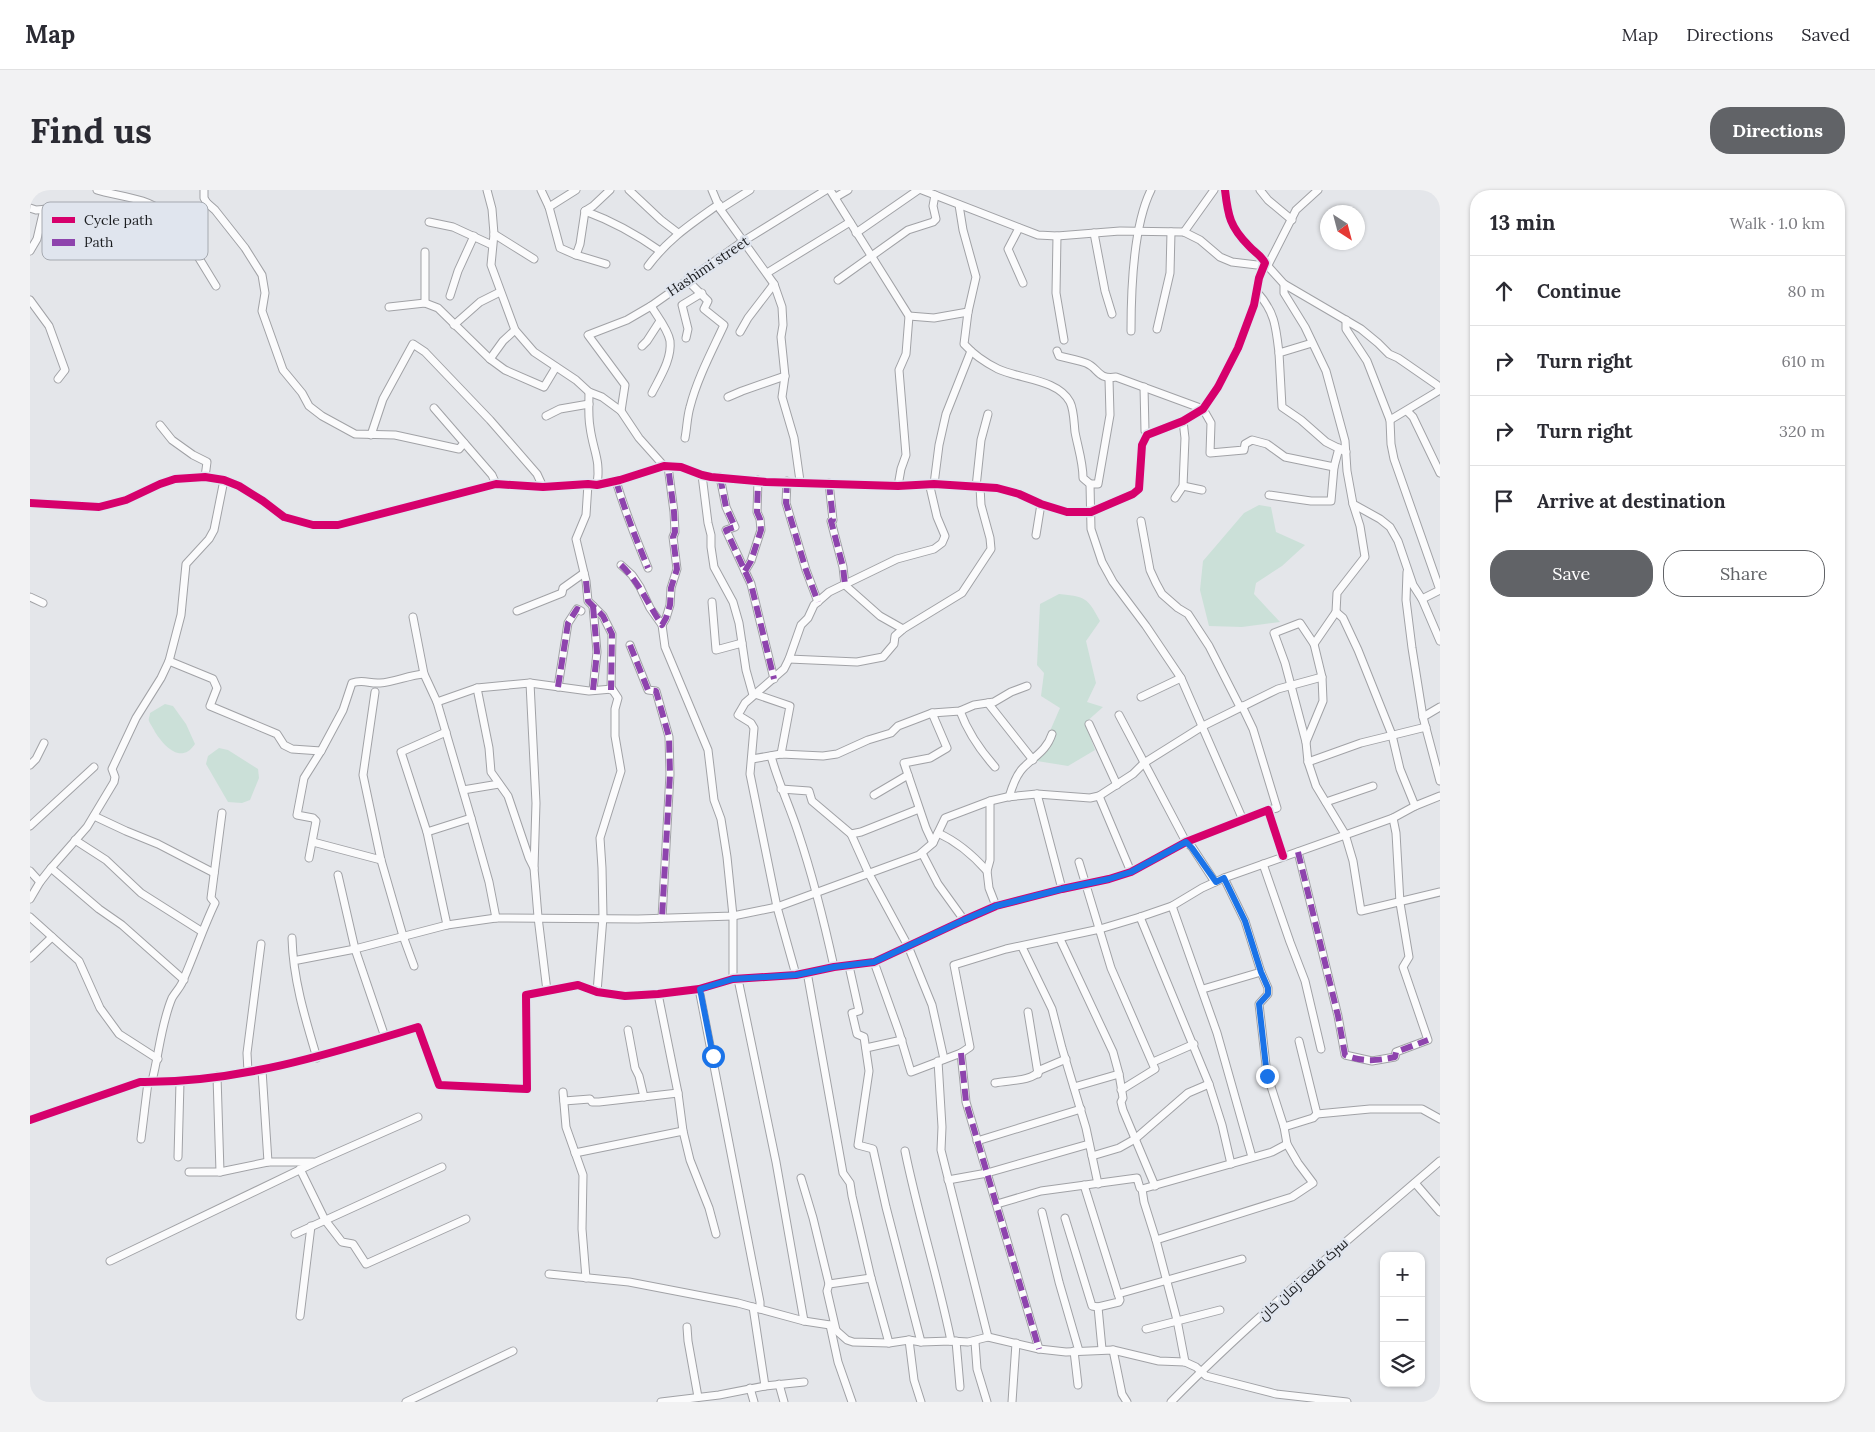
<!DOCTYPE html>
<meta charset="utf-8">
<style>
:root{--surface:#fff;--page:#f2f2f3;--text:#2b2b33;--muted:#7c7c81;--line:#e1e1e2;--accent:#616367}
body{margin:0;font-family:Lora,Cairo,serif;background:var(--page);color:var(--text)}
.controls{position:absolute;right:15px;bottom:15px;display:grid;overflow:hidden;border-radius:10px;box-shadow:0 1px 4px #0004}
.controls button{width:45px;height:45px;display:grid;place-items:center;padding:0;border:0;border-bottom:1px solid var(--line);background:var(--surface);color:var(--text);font:25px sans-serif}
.compass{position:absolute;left:1290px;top:15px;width:45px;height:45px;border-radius:50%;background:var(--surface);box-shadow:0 1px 4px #0004;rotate:144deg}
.stop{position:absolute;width:15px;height:15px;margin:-11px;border:4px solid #1a73e8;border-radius:50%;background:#fff}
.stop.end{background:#1a73e8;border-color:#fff;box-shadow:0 1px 5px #0008}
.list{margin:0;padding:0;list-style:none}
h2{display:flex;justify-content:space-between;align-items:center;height:65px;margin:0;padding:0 20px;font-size:21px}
h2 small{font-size:16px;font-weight:400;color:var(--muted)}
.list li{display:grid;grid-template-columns:32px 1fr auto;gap:15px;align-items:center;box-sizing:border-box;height:70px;padding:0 20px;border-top:1px solid var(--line)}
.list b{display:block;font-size:19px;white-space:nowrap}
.list em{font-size:16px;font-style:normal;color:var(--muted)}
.actions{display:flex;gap:10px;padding:15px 20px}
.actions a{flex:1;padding:11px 0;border:1px solid var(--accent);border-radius:20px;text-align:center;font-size:18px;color:var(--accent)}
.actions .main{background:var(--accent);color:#fff}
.icon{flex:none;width:28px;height:28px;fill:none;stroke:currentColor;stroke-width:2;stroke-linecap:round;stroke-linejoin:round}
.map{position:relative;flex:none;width:1410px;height:1212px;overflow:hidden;border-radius:20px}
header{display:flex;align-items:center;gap:30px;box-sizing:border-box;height:70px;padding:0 25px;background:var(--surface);border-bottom:1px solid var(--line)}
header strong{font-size:24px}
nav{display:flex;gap:28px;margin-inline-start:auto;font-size:18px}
.intro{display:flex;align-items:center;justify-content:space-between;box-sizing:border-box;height:120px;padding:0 30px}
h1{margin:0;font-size:35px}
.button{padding:12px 22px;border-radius:20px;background:var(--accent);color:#fff;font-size:18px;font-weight:700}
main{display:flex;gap:30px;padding:0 30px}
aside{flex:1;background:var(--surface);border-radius:20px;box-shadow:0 1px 4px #0004}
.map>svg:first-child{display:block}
</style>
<header>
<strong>Map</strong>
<nav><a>Map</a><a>Directions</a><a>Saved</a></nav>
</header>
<div class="intro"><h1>Find us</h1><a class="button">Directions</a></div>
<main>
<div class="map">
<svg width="1410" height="1212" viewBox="0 0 1410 1212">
<rect width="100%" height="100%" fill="#e4e6ea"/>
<g fill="#cbe0d8">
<path d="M1229 315 1241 317 1246 342 1275 355 1252 376 1226 393 1224 404 1250 432 1212 437 1179 436 1170 400 1173 371 1214 323Z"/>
<path d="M1029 404C1056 407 1057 407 1070 431L1056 451 1066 493 1057 512 1073 517 1055 533 1065 560 1038 576 1007 571 1030 518 1011 506 1014 483 1007 475 1010 414Z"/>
<path d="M135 514 143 516 156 534 165 554C151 575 134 556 125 542 124 539 120 534 119 531 118 529 120 526 120 523Z"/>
<path d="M189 558 198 560 228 579 229 588 220 610 212 613 198 612 176 574 178 566Z"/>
</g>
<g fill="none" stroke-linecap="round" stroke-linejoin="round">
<g stroke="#a1a2a6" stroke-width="9">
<g id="minor">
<path d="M67 0C85 6 119 8 132 22L130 36"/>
<path d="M174 0V8L177 13 185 20 215 58 232 85 235 103 232 121 253 180 272 203 279 216 292 226 325 244 365 245 429 259 434 253"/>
<path d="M457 0 462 19 464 44 461 75 485 140 504 162 546 190 559 202 572 207 591 221 609 248 634 276"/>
<path d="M511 0 519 17 530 58 546 65 576 74"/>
<path d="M599 0 631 30 648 43"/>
<path d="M682 0 690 19 744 94 752 117 753 135 751 147 755 186 752 207 764 248 770 291"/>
<path d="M800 0 879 126 876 164 869 180 876 265 871 279 868 296"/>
<path d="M892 0 1008 45 1027 46 1090 41 1154 42 1170 50 1190 67 1202 72 1227 75 1235 73 1254 94V103L1275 137 1296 181 1315 251 1317 281 1323 314 1350 329 1360 337 1368 351 1383 395 1392 409 1410 451"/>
<path d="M1230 0 1238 10 1262 30"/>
<path d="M806 7 818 0"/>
<path d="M929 15 933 40 946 87 938 122 934 154C943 164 956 173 968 179 989 189 1028 189 1040 212 1044 220 1044 233 1045 242 1048 258 1053 272 1053 288L1060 294 1061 339 1072 372 1083 392 1116 436 1151 488 1213 630"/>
<path d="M519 17 546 0"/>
<path d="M0 18 6 20 19 19 155 39 177 13"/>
<path d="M690 19 720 0"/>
<path d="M555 21C582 31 606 44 630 61"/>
<path d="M555 21 563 16 580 0"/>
<path d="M399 32 423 37 462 55"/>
<path d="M989 38 978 59 993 93"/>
<path d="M155 39 164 60 186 96"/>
<path d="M1154 42 1184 0"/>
<path d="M826 43 888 0"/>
<path d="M1064 43 1075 101 1082 124"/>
<path d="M464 44 504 69"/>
<path d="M1027 46 1026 103 1034 150"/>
<path d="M0 61 7 49 14 19"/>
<path d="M395 62V113"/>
<path d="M546 65 550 54 555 21"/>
<path d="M618 76C639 48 661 34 689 14"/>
<path d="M1237 77 1266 20 1288 0"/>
<path d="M737 83 820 32"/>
<path d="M808 90 878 40 903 32 906 29 903 16 905 5"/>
<path d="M1254 94 1331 139 1348 153 1359 164 1368 168 1407 195 1410 199"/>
<path d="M1227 102C1245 122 1246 137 1249 163"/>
<path d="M420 106 428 81 444 46"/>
<path d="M0 110 19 136 35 180 28 189"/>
<path d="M621 116C627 126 638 139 640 151 642 169 630 187 622 203"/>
<path d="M359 117 395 113 408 118 460 169 475 180 514 197 526 177"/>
<path d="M879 126 904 128 938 122"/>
<path d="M1316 130V139L1337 171 1360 230 1361 254 1364 269 1410 400 1392 409"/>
<path d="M424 135 450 112 470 102"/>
<path d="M1127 139 1140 83 1141 42"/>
<path d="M1101 141C1101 101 1103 36 1121 0"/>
<path d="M710 142 718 128 744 94"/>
<path d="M656 148 658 139 652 115 672 103"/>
<path d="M1282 153 1249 163 1252 217 1271 230 1296 252 1316 262"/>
<path d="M612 156 617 151 630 131"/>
<path d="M1027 161 1029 166C1038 168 1047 170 1056 173 1069 178 1067 190 1086 187L1173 219 1181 233 1180 263 1214 260 1215 254 1222 250 1237 254 1255 267 1304 277"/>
<path d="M460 169 473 151 485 140"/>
<path d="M1114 197 1115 241 1117 245"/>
<path d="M559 202C559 214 558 226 560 237 563 261 571 269 567 295"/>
<path d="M698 207 712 201 755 186"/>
<path d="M404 218 462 285 466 294"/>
<path d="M591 221 595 195 558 145 597 130 621 116 712 52 796 0"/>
<path d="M1377 221 1383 227 1410 283"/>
<path d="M516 226 530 219 559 214"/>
<path d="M1360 230 1410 200"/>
<path d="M130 235 142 250 163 265 177 272 175 287"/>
<path d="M341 245 353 209 383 154 395 162 460 230 507 284 513 297"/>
<path d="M655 248C657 238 657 227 660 217 667 189 682 161 694 135L674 119 678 111 657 90"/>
<path d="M672 285 678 333 681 345V357L684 377 703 412 709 433 716 480 723 505"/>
<path d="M690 287 696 317 705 337 696 340 721 394 744 489"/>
<path d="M586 291C595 321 606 349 618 378"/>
<path d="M757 291 756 313 776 380 788 412"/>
<path d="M799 293 803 330 801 331 813 377 815 395 850 426 873 439"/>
<path d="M558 294 556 325 546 349 556 391 558 411 573 426 582 444 581 500"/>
<path d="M1060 294H1068L1080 225 1079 189"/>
<path d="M1153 296 1172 300"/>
<path d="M946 297 951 250 958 224"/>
<path d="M1239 305 1281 311H1301L1304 277 1309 258"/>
<path d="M1145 308 1153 296 1155 248 1153 231"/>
<path d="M0 313 69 317 96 310 130 294 145 289 175 287 194 290 209 296 233 311 254 327 283 335H308L466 294 513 297 558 294 567 295 590 290 634 276 651 277 672 285 681 287 736 292 868 296 904 294 967 298 989 304 1011 314 1037 322H1061L1103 304 1109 299 1112 255 1117 245 1153 231 1173 219 1188 197 1208 158 1224 115 1229 88 1235 73C1231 65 1224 62 1219 56 1200 37 1198 26 1195 0"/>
<path d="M1323 314 1330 336 1335 367 1307 403 1306 422 1284 454 1292 487 1293 511 1276 552 1278 572 1286 596 1315 644 1323 671 1331 721 1410 702"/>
<path d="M1111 331 1120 380 1126 393 1132 404 1148 418 1158 424 1179 456 1210 517"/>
<path d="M1006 345 1011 314"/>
<path d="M591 375 602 385 610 397 620 418 632 435 635 457 678 560 684 610 691 629 697 667 703 726V789"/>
<path d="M715 381 721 371 731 340 730 329 727 322 728 290"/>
<path d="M1377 382 1376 410 1382 458 1393 527 1410 591"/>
<path d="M0 407 13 413"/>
<path d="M682 412 686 460 712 453"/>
<path d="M487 421 532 403 533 398 554 383"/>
<path d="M1306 422 1313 428 1328 460 1362 545 1370 579 1385 616"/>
<path d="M383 427 394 484 407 512 441 628 459 692 466 728"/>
<path d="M632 435 636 428 640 415 641 398 647 379 643 347 645 342 644 322 638 276"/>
<path d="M600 455 618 500 626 501 639 547 640 584 632 728"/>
<path d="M759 469 827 472 853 467 864 454 865 446 873 439 932 403 961 359 960 348 951 315 950 297"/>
<path d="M139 471 183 489 187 498 180 516 247 544 254 555 262 559 291 561"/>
<path d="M500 493 506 613 504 678 508 727 517 801"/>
<path d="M528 497 538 433 547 419 551 421"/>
<path d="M447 498 459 558 461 582 478 606 499 668 504 678"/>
<path d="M563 500 567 462 563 416"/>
<path d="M345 502 333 585 351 670 373 746 384 776"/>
<path d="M725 504 760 516 751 564"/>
<path d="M1111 507 1151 488"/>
<path d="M407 512 447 498 500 493 559 501 582 499 588 508 585 519V546L591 581 570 648 572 678 573 727 567 802"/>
<path d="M958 513 1003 570"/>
<path d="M1212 516 1223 539 1247 618 1238 620"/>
<path d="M930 521C938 543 950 560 965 577"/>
<path d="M902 523 917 558 900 568 874 573 896 638 903 653"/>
<path d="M1089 525 1156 652 1162 657 1185 692"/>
<path d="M1393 527 1410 517"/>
<path d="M1059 534 1087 595"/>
<path d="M416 542 371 562 397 642 417 735"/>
<path d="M1276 552 1255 473 1244 443 1270 433 1284 454"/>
<path d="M741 566C748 592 760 617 768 642 783 687 794 731 804 777"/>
<path d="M722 569 751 564 793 566 807 564 838 550 861 543 868 536 902 523 930 521 944 515 964 512 981 502 997 496"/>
<path d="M1278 572 1331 553 1396 537"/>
<path d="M0 575 6 569 14 553"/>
<path d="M751 599 779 601 782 611 821 644 831 642 889 619"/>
<path d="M433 600 469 594"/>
<path d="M1007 604 1032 699"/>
<path d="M844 605 878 585"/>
<path d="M1069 606 1101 682"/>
<path d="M979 607C982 597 986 585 993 578 1005 566 1017 560 1022 544"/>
<path d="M960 611V670L957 681 959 698 966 716"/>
<path d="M1296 612 1343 596"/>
<path d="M64 626 96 641 128 654 184 683"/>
<path d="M0 636 64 577"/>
<path d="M397 642 441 628"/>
<path d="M908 643C928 652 942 664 957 681"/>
<path d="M821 644 839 684 878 756 902 815 914 869"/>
<path d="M45 650 76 670 111 703 171 741"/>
<path d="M283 652 351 670"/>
<path d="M1268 662 1308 826 1315 865 1342 871 1365 867 1366 862 1398 850 1373 777 1379 767 1370 713 1366 643 1363 628"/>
<path d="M892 663 908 694 934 730"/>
<path d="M279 668 286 631 283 628 267 625 274 588 291 561 313 520 322 493C334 489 339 494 350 493 365 492 379 485 394 484"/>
<path d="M1049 672 1081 778 1125 879 1091 900"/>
<path d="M1233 674 1260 752 1275 791 1291 859"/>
<path d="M21 678 69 719 92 735 154 790"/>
<path d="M0 681 10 692"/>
<path d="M308 685 325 759 355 847"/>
<path d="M0 709 10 692 21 678 57 637 84 592 85 587 82 579 106 528 131 488 139 471 151 425 156 374 179 349 184 340 194 290"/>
<path d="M1142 716 1187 843 1222 967"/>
<path d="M0 727 49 771 70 818 89 844 128 869"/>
<path d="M1110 727 1179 894 1192 935 1201 974"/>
<path d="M262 748C263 789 275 828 287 868"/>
<path d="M1030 749 1083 862 1089 884 1093 908 1091 912 1093 920 1125 996"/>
<path d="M992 757 1022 819 1032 858 1056 938 1068 994"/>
<path d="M0 768 22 747"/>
<path d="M268 770 325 759 417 735 466 728 608 729 703 726 747 717 889 665 903 653 915 628 960 611 977 607 1007 604 1060 608 1069 606 1103 584 1114 573 1173 536 1248 499 1292 487"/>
<path d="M844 772 869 842 881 882 931 863 940 857 924 775 976 759 1070 739 1110 727 1142 716 1172 698 1194 688 1363 628 1385 616 1410 606"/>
<path d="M819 776 829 821 822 823 827 844 834 847 839 881 828 955 843 959 856 1017 891 1152"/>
<path d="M777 782 813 983 820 993 822 1006 841 1088 859 1153"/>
<path d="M766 785 747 717 720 584 724 538 721 533 708 525 715 513 754 479 759 469 771 435 778 428 784 415 799 402 867 369 904 359 912 353 915 346 907 327 900 297 904 294 909 255 916 224 941 161"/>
<path d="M708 789 746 972 774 1131"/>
<path d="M669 799 730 1112V1119"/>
<path d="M1173 799 1231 782"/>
<path d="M628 804 648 903 653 941 660 970 679 1018 686 1044"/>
<path d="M998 822 1008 884"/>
<path d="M598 840 605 878 609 886 614 907"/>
<path d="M1269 851 1287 924"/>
<path d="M836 858 872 850"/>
<path d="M931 863 936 912 1009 1159"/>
<path d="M908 871 912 937 911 960 958 1147"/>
<path d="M1123 872 1164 854"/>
<path d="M232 880 238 972"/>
<path d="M218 882 217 863 231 754"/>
<path d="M122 891C129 864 131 834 142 808 146 801 152 796 154 788 165 763 173 738 185 713L181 708 192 623"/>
<path d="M965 893C978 890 1002 892 1010 880L1036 869"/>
<path d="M1044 897 1089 884"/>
<path d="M533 902 536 937 553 985 552 1039 556 1088"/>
<path d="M534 911 560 909 562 912H569L648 903"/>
<path d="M0 930 110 892C206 893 297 865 388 837L409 895 497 899 496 805 548 795 567 802 595 806 628 804 669 799 703 789 766 785 804 777 844 772 934 730 966 716 1032 699 1079 689 1101 682 1156 652 1238 620 1253 666"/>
<path d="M1254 937 1283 928 1287 924 1340 919H1392L1410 929"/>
<path d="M111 949 118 892"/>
<path d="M947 951 1051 919"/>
<path d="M875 961C888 1025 908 1087 921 1151"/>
<path d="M545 963 653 941"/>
<path d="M1062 966 1089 958 1105 949 1158 903 1179 894"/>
<path d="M148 967 150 892"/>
<path d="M270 979 295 1030 312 1052 323 1054 336 1074 436 1029"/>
<path d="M159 982H190L187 886"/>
<path d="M190 982 238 972H283"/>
<path d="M771 988 783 1028 799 1094"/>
<path d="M918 990 957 983 1059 954"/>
<path d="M1385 993 1410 1022"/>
<path d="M967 1014 1011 1001 1107 988 1110 998 1112 999"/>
<path d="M1012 1022 1029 1092 1049 1161"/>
<path d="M1035 1028 1062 1116 1068 1117 1089 1112 1090 1110 1054 995"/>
<path d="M265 1044 412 977"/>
<path d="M1126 1050 1262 1007 1283 993 1268 973 1257 954 1254 937 1237 884 1229 814 1238 804V798L1231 782 1215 731 1194 688"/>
<path d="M80 1071 286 972 388 927"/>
<path d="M519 1084 599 1092 708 1113 774 1131 800 1135 817 1150 823 1152 859 1153 879 1150 891 1152 921 1151 938 1152 958 1147 1009 1159 1036 1162 1083 1160 1129 1171 1155 1172 1166 1177 1176 1186 1246 1204 1317 1212"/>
<path d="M1088 1104 1212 1069"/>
<path d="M723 1117 735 1196"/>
<path d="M1068 1117 1072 1159"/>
<path d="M270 1126 281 1036"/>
<path d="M800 1135 808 1172 822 1212"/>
<path d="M657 1137 658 1151 668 1207"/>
<path d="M1116 1139 1190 1120"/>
<path d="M806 1140 797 1101 799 1094 841 1088"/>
<path d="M879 1150 884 1190 891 1212"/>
<path d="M926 1151 930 1197"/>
<path d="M945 1152 947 1179 957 1212"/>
<path d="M1083 1160 1092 1204 1097 1212"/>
<path d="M1044 1161 1048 1195"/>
<path d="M1155 1172 1147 1130 1126 1050 1114 1012 1112 999 1242 962 1257 954"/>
<path d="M749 1194 754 1212"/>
<path d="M720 1198 724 1212"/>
<path d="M376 1212 483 1161"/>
<path d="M631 1212 689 1205 735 1196 774 1192"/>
<path d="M982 1212 986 1153"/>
<path d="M1141 1212C1225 1126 1319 1050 1410 971"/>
</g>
</g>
<use href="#minor" stroke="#fbfbfc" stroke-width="7"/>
<g stroke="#8e44ad" stroke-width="6" stroke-dasharray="12 6" stroke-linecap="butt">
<path d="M690 287 696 317 705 337 696 340 721 394 744 489"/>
<path d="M586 291C595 321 606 349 618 378"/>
<path d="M757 291 756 313 776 380 788 412"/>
<path d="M799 293 803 330 801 331 813 377 815 395"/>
<path d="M591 375C609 392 618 414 632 435L636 428 640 415 641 398 647 379 643 347 645 342 644 322 638 276"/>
<path d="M715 381 721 371 731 340 730 329 727 322 728 290"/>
<path d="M556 391 558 411 573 426 582 444 581 500"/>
<path d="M600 455 618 500 626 501 639 547 640 584 632 728"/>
<path d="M528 497 538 433 547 419 551 421"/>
<path d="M563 500 567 462 563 416"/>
<path d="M1268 662 1308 826 1315 865C1332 872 1347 871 1365 867L1366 862 1398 850"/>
<path d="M931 863 936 912 1009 1159"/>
</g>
<g stroke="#e0e5ee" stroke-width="11">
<g id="cycleway">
<path d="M0 313 69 317 96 310 130 294 145 289 175 287 194 290 209 296 233 311 254 327 283 335H308L466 294 513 297 558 294 567 295 590 290 634 276 651 277 672 285 681 287 736 292 868 296 904 294 967 298 989 304 1011 314 1037 322H1061L1103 304 1109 299 1112 255 1117 245 1153 231 1173 219 1188 197 1208 158 1224 115 1229 88 1235 73C1231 65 1224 62 1219 56 1200 37 1198 26 1195 0"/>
<path d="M0 930 110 892C206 893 297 865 388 837L409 895 497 899 496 805 548 795 567 802 595 806 628 804 669 799 703 789 766 785 804 777 844 772 934 730 966 716 1032 699 1079 689 1101 682 1156 652 1238 620 1253 666"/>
</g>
</g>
<use href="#cycleway" stroke="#d6006c" stroke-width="8"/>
</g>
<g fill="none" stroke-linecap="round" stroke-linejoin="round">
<path stroke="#1a73e8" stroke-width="6" d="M683 866 670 799 703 789 766 785 804 777 844 772 934 730 966 716 1032 699 1079 689 1101 682 1156 652 1162 658 1186 692 1194 688 1215 731 1231 782 1238 798V804L1229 814 1237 886"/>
</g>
<g text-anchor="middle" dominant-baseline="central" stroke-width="5" stroke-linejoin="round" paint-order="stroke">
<g font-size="14" fill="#1b1d20" stroke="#e0e5ee">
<text transform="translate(678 76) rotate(-34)">Hashimi street</text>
<text transform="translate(1273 1089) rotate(-42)">سرک قلعه زمان خان</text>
</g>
</g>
<rect x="12" y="12" width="166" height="58" rx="8" fill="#e0e5ee" stroke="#a5a9b0" stroke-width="1"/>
<rect x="22" y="27" width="23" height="6" fill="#d6006c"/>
<rect x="22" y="49" width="23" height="7" fill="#8e44ad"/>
<g font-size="14" fill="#1b1d20">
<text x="54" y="35">Cycle path</text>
<text x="54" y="57">Path</text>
</g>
</svg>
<div class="controls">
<button>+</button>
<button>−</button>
<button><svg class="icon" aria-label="layers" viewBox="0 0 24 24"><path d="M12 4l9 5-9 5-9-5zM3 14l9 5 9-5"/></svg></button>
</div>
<svg class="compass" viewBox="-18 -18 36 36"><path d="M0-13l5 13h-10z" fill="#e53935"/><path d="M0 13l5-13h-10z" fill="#7c7c81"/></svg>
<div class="stop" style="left:683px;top:866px"></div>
<div class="stop end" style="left:1237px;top:886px"></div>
</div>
<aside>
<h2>13 min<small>Walk · 1.0 km</small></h2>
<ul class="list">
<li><svg class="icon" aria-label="ahead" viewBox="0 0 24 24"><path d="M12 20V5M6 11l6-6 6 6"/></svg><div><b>Continue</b></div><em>80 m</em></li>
<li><svg class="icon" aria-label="right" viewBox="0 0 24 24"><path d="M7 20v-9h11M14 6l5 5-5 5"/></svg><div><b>Turn right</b></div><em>610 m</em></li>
<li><svg class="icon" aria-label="right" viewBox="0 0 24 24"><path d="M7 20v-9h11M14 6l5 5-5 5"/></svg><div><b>Turn right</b></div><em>320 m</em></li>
<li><svg class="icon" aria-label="arrive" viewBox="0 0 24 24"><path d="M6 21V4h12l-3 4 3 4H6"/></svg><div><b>Arrive at destination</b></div></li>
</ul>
<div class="actions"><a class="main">Save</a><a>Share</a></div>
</aside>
</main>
